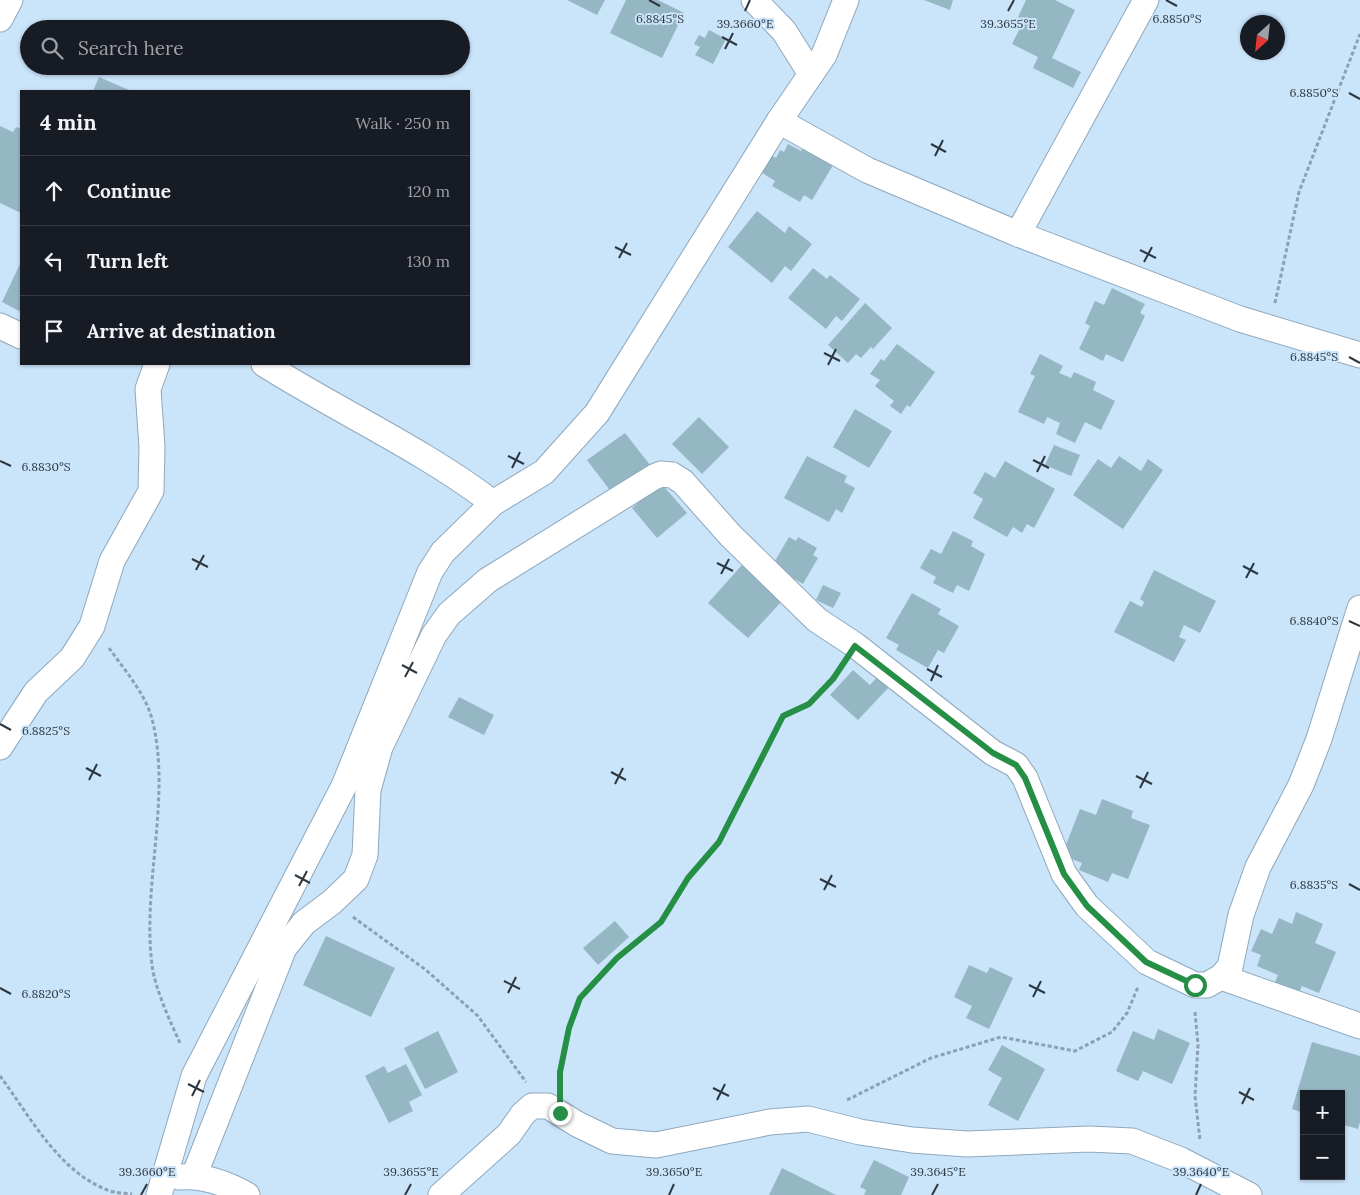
<!DOCTYPE html>
<meta charset="utf-8">
<style>
:root{--surface:#171b24;--page:#20242c;--text:#f1f3f6;--muted:#9ea1a6;--line:#363941}
body{margin:0;font-family:Lora,serif;background:var(--page);color:var(--text)}
.controls{position:absolute;right:15px;bottom:15px;display:grid;overflow:hidden;border-radius:0px;box-shadow:0 1px 4px #0004}
.controls button{width:45px;height:45px;display:grid;place-items:center;padding:0;border:0;border-bottom:1px solid var(--line);background:var(--surface);color:var(--text);font:25px sans-serif}
.compass{position:absolute;left:1240px;top:15px;width:45px;height:45px;border-radius:50%;background:var(--surface);box-shadow:0 1px 4px #0004;rotate:207deg}
.stop{position:absolute;width:15px;height:15px;margin:-11px;border:4px solid #258f46;border-radius:50%;background:#fff}
.stop.end{background:#258f46;border-color:#fff;box-shadow:0 1px 5px #0008}
.list{margin:0;padding:0;list-style:none}
h2{display:flex;justify-content:space-between;align-items:center;height:65px;margin:0;padding:0 20px;font-size:21px}
h2 small{font-size:16px;font-weight:400;color:var(--muted)}
.list li{display:grid;grid-template-columns:32px 1fr auto;gap:15px;align-items:center;box-sizing:border-box;height:70px;padding:0 20px;border-top:1px solid var(--line)}
.list b{display:block;font-size:19px;white-space:nowrap}
.list em{font-size:16px;font-style:normal;color:var(--muted)}
.icon{flex:none;width:28px;height:28px;fill:none;stroke:currentColor;stroke-width:2;stroke-linecap:round;stroke-linejoin:round}
.map{position:relative;flex:none;width:1360px;height:1195px;overflow:hidden}
.search{position:absolute;background:var(--surface);box-shadow:0 1px 4px #0004;left:20px;top:20px;width:450px;height:55px;display:flex;align-items:center;gap:12px;box-sizing:border-box;padding:0 18px;border-radius:28px;color:var(--muted);font-size:19px}
.panel{position:absolute;background:var(--surface);box-shadow:0 1px 4px #0004;left:20px;top:90px;width:450px;height:275px;border-radius:0px}
.map>svg:first-child{display:block}
</style>
<div class="map">
<svg width="1360" height="1195" viewBox="0 0 1360 1195">
<rect width="100%" height="100%" fill="#cae4fa"/>
<g fill="#95b7c4">
<path d="M567 0H605L597 15Z"/>
<path d="M626 0H658L684 13 662 58 610 33Z"/>
<path d="M924 0H953L950 10Z"/>
<path d="M1026 0H1055L1075 10 1052 58 1081 72 1073 88 1033 68 1038 57 1012 44 1024 20 1018 17Z"/>
<path d="M709 30 726 39 713 64 695 55 700 47 694 44 699 35 705 38Z"/>
<path d="M99 77 131 91H93Z"/>
<path d="M0 126 13 132 16 127 21 129V213L0 203Z"/>
<path d="M788 144 801 151 805 144 835 162 812 200 804 195 800 202 772 186 775 181 761 172 771 155 776 158 780 150 784 152Z"/>
<path d="M757 211 785 233 789 226 812 244 791 271 785 266 772 283 728 247Z"/>
<path d="M21 262V312L2 302Z"/>
<path d="M813 268 827 279 830 275 860 299 842 321 836 316 826 329 788 298Z"/>
<path d="M1112 288 1145 304 1140 313 1145 316 1123 362 1106 354 1103 361 1079 349 1090 326 1085 323 1095 301 1104 305Z"/>
<path d="M865 303 892 328 873 349 871 347 861 358 856 354 848 363 828 345Z"/>
<path d="M897 344 935 372 910 407 907 405 901 414 890 406 894 401 875 386 880 380 870 374 881 359 884 361Z"/>
<path d="M1040 354 1063 366 1059 373 1071 378 1074 372 1096 382 1093 390 1115 401 1101 430 1085 422 1075 443 1056 434 1060 423 1047 417 1044 424 1018 412 1035 376 1030 374Z"/>
<path d="M855 409 892 431 869 468 833 447Z"/>
<path d="M699 417 729 447 702 474 672 444Z"/>
<path d="M625 433 650 465 612 493 587 460Z"/>
<path d="M1054 445 1080 455 1071 476 1045 465Z"/>
<path d="M807 456 847 476 844 482 855 488 842 513 836 509 829 522 784 498Z"/>
<path d="M1119 456 1141 471 1148 459 1163 470 1123 529 1073 495 1098 459 1111 468Z"/>
<path d="M1005 461 1055 489 1034 528 1027 524 1022 533 1013 527 1007 537 973 518 983 499 973 493 985 472 995 478Z"/>
<path d="M661 483 687 513 657 538 632 508Z"/>
<path d="M953 531 973 541 971 546 985 554 969 591 957 585 953 593 933 583 936 577 920 568 931 549 941 554Z"/>
<path d="M789 537 796 541 798 537 817 548 813 555 818 558 803 584 772 566Z"/>
<path d="M742 565 782 601 748 638 708 603Z"/>
<path d="M1154 570 1216 601 1200 633 1184 625 1179 637 1186 640 1174 662 1114 632 1130 601 1142 607 1144 602 1140 599Z"/>
<path d="M823 585 841 593 833 608 816 600Z"/>
<path d="M912 593 941 609 938 614 959 626 944 653 938 650 928 668 896 650 899 645 886 638Z"/>
<path d="M853 670 870 685 879 675 890 686 858 720 830 695Z"/>
<path d="M459 697 494 715 484 735 448 717Z"/>
<path d="M1102 799 1133 811 1131 818 1150 825 1128 879 1112 873 1108 882 1079 870 1082 863 1062 855 1080 809 1096 815Z"/>
<path d="M1296 912 1323 924 1315 943 1336 952 1319 993 1302 986 1296 999 1272 989 1278 975 1257 966 1261 955 1251 951 1261 929 1272 934 1279 918 1292 924Z"/>
<path d="M615 921 629 937 598 965 583 948Z"/>
<path d="M326 936 395 968 371 1017 303 985Z"/>
<path d="M969 965 987 973 990 967 1013 978 989 1029 966 1018 972 1006 954 997Z"/>
<path d="M1158 1029 1190 1043 1172 1084 1143 1071 1138 1081 1116 1071 1133 1031 1154 1040Z"/>
<path d="M438 1031 458 1072 425 1089 404 1048Z"/>
<path d="M1312 1042 1360 1056V1122L1358 1129 1341 1124V1094H1304V1113L1292 1109Z"/>
<path d="M1002 1045 1045 1069 1018 1121 988 1105 1002 1078 988 1070Z"/>
<path d="M406 1064 422 1095 409 1102 413 1111 389 1123 365 1076 384 1066 388 1073Z"/>
<path d="M874 1160 909 1177 901 1195H864L866 1190 860 1187Z"/>
<path d="M782 1168 836 1195H769Z"/>
</g>
<g fill="none" stroke-linecap="round" stroke-linejoin="round">
<g stroke="#8fa8bd" stroke-width="27">
<g id="minor">
<path d="M754 0 784 31 811 74"/>
<path d="M0 19 10 0"/>
<path d="M779 121 867 170 1018 234 1240 319 1360 355"/>
<path d="M1018 234 1146 0"/>
<path d="M0 326 21 336"/>
<path d="M264 364C340 412 422 449 493 503"/>
<path d="M0 747 36 692 72 658 92 626 112 561 151 491 152 447 148 389 157 364"/>
<path d="M1221 977 1360 1026"/>
<path d="M194 1176 284 948 304 923 332 902 356 879 365 855 368 790 380 747 434 635 449 614 488 580 654 477 661 474 672 475 683 482 730 535 817 620 855 645 993 753 1016 765 1025 778 1064 874 1087 906 1147 962 1195 985H1207L1221 977 1230 967 1241 915 1258 867 1301 785 1319 739 1360 608"/>
<path d="M179 1177C203 1175 226 1183 247 1195"/>
<path d="M159 1195 194 1076 344 786 430 572 443 552 493 503 544 472 597 413 779 121 824 55 846 0"/>
<path d="M441 1195 509 1134 523 1114 532 1106H548L577 1124 612 1141 656 1145 770 1122 808 1119 860 1132 912 1140 967 1144 1089 1139 1132 1141 1181 1160 1249 1195"/>
</g>
</g>
<g stroke="#8da0b1" stroke-width="3" stroke-dasharray="4 2.5" stroke-linecap="butt">
<path d="M1275 303 1299 192 1360 34"/>
<path d="M109 648C125 671 147 695 153 723 171 798 142 887 152 965 155 989 170 1021 180 1043"/>
<path d="M353 917 426 970 478 1016 526 1082"/>
<path d="M1195 1012 1198 1045 1195 1096 1200 1140"/>
<path d="M0 1076C30 1116 59 1173 110 1191 116 1193 125 1193 132 1194"/>
<path d="M560 1082 569 1028 581 998 617 957 661 922 688 878 719 842 783 716 809 704 841 667"/>
<path d="M847 1100 931 1058 1001 1037 1075 1051 1112 1032 1127 1013 1138 987"/>
</g>
<use href="#minor" stroke="#fff" stroke-width="25"/>
</g>
<g fill="none" stroke-linecap="round" stroke-linejoin="round">
<path stroke="#258f46" stroke-width="6" d="M560 1113V1072L569 1028 580 998 617 958 661 922 688 878 719 842 783 716 809 704 833 679 855 646 993 753 1016 765 1025 778 1064 874 1087 906 1146 962 1195 985"/>
</g>
<path fill="none" stroke="#2d3740" stroke-width="2" d="M649 0 660 6M1166 0 1177 6M745 11 750 0M1008 11 1014 0M722 37 737 45M725 49 733 33M1349 93 1360 99M931 144 946 152M935 156 943 140M615 247 631 255M1140 250 1156 258M619 258 627 243M1144 262 1152 247M824 353 840 361M1349 357 1360 363M828 365 836 349M508 456 524 464M1033 460 1049 468M0 461 11 466M512 468 520 452M1037 472 1045 456M192 559 208 567M717 563 733 571M1243 566 1258 574M196 570 204 555M721 574 729 559M1246 578 1254 563M1349 621 1360 626M402 665 417 673M927 669 942 677M405 677 413 662M931 681 938 665M0 724 11 730M86 768 101 776M611 772 626 780M1136 776 1152 784M89 780 97 764M615 784 623 768M1140 788 1148 772M295 875 310 883M820 879 836 887M1349 884 1360 890M299 886 307 871M824 890 832 875M504 981 520 989M1029 985 1045 993M0 988 11 994M508 993 516 977M1033 997 1041 981M188 1084 204 1092M713 1088 729 1096M1239 1092 1254 1100M192 1096 200 1080M717 1100 725 1084M1242 1104 1250 1088M141 1195 147 1184M405 1195 411 1184M669 1195 674 1184M932 1195 938 1184M1196 1195 1201 1184"/>
<g font-size="12" text-anchor="middle" fill="#2d3740" stroke="#cae4fa" stroke-width="4" stroke-linejoin="round" paint-order="stroke">
<text x="660" y="23">6.8845°S</text>
<text x="1177" y="23">6.8850°S</text>
<text x="745" y="28">39.3660°E</text>
<text x="1008" y="28">39.3655°E</text>
<text x="1314" y="97">6.8850°S</text>
<text x="1314" y="361">6.8845°S</text>
<text x="46" y="471">6.8830°S</text>
<text x="1314" y="625">6.8840°S</text>
<text x="46" y="735">6.8825°S</text>
<text x="1314" y="889">6.8835°S</text>
<text x="46" y="998">6.8820°S</text>
<text x="147" y="1176">39.3660°E</text>
<text x="411" y="1176">39.3655°E</text>
<text x="674" y="1176">39.3650°E</text>
<text x="938" y="1176">39.3645°E</text>
<text x="1201" y="1176">39.3640°E</text>
</g>
</svg>
<div class="controls">
<button>+</button>
<button>−</button>
</div>
<svg class="compass" viewBox="-18 -18 36 36"><path d="M0-13l5 13h-10z" fill="#e53935"/><path d="M0 13l5-13h-10z" fill="#9ea1a6"/></svg>
<div class="stop" style="left:1195px;top:985px"></div>
<div class="stop end" style="left:560px;top:1113px"></div>
<div class="search"><svg class="icon" aria-label="search" viewBox="0 0 24 24"><circle cx="10" cy="10" r="6"/><path d="M15 15l6 6"/></svg>Search here</div>
<section class="panel">
<h2>4 min<small>Walk · 250 m</small></h2>
<ul class="list">
<li><svg class="icon" aria-label="ahead" viewBox="0 0 24 24"><path d="M12 20V5M6 11l6-6 6 6"/></svg><div><b>Continue</b></div><em>120 m</em></li>
<li><svg class="icon" aria-label="left" viewBox="0 0 24 24"><path d="M17 20v-9H6M10 6l-5 5 5 5"/></svg><div><b>Turn left</b></div><em>130 m</em></li>
<li><svg class="icon" aria-label="arrive" viewBox="0 0 24 24"><path d="M6 21V4h12l-3 4 3 4H6"/></svg><div><b>Arrive at destination</b></div></li>
</ul>
</section>
</div>
